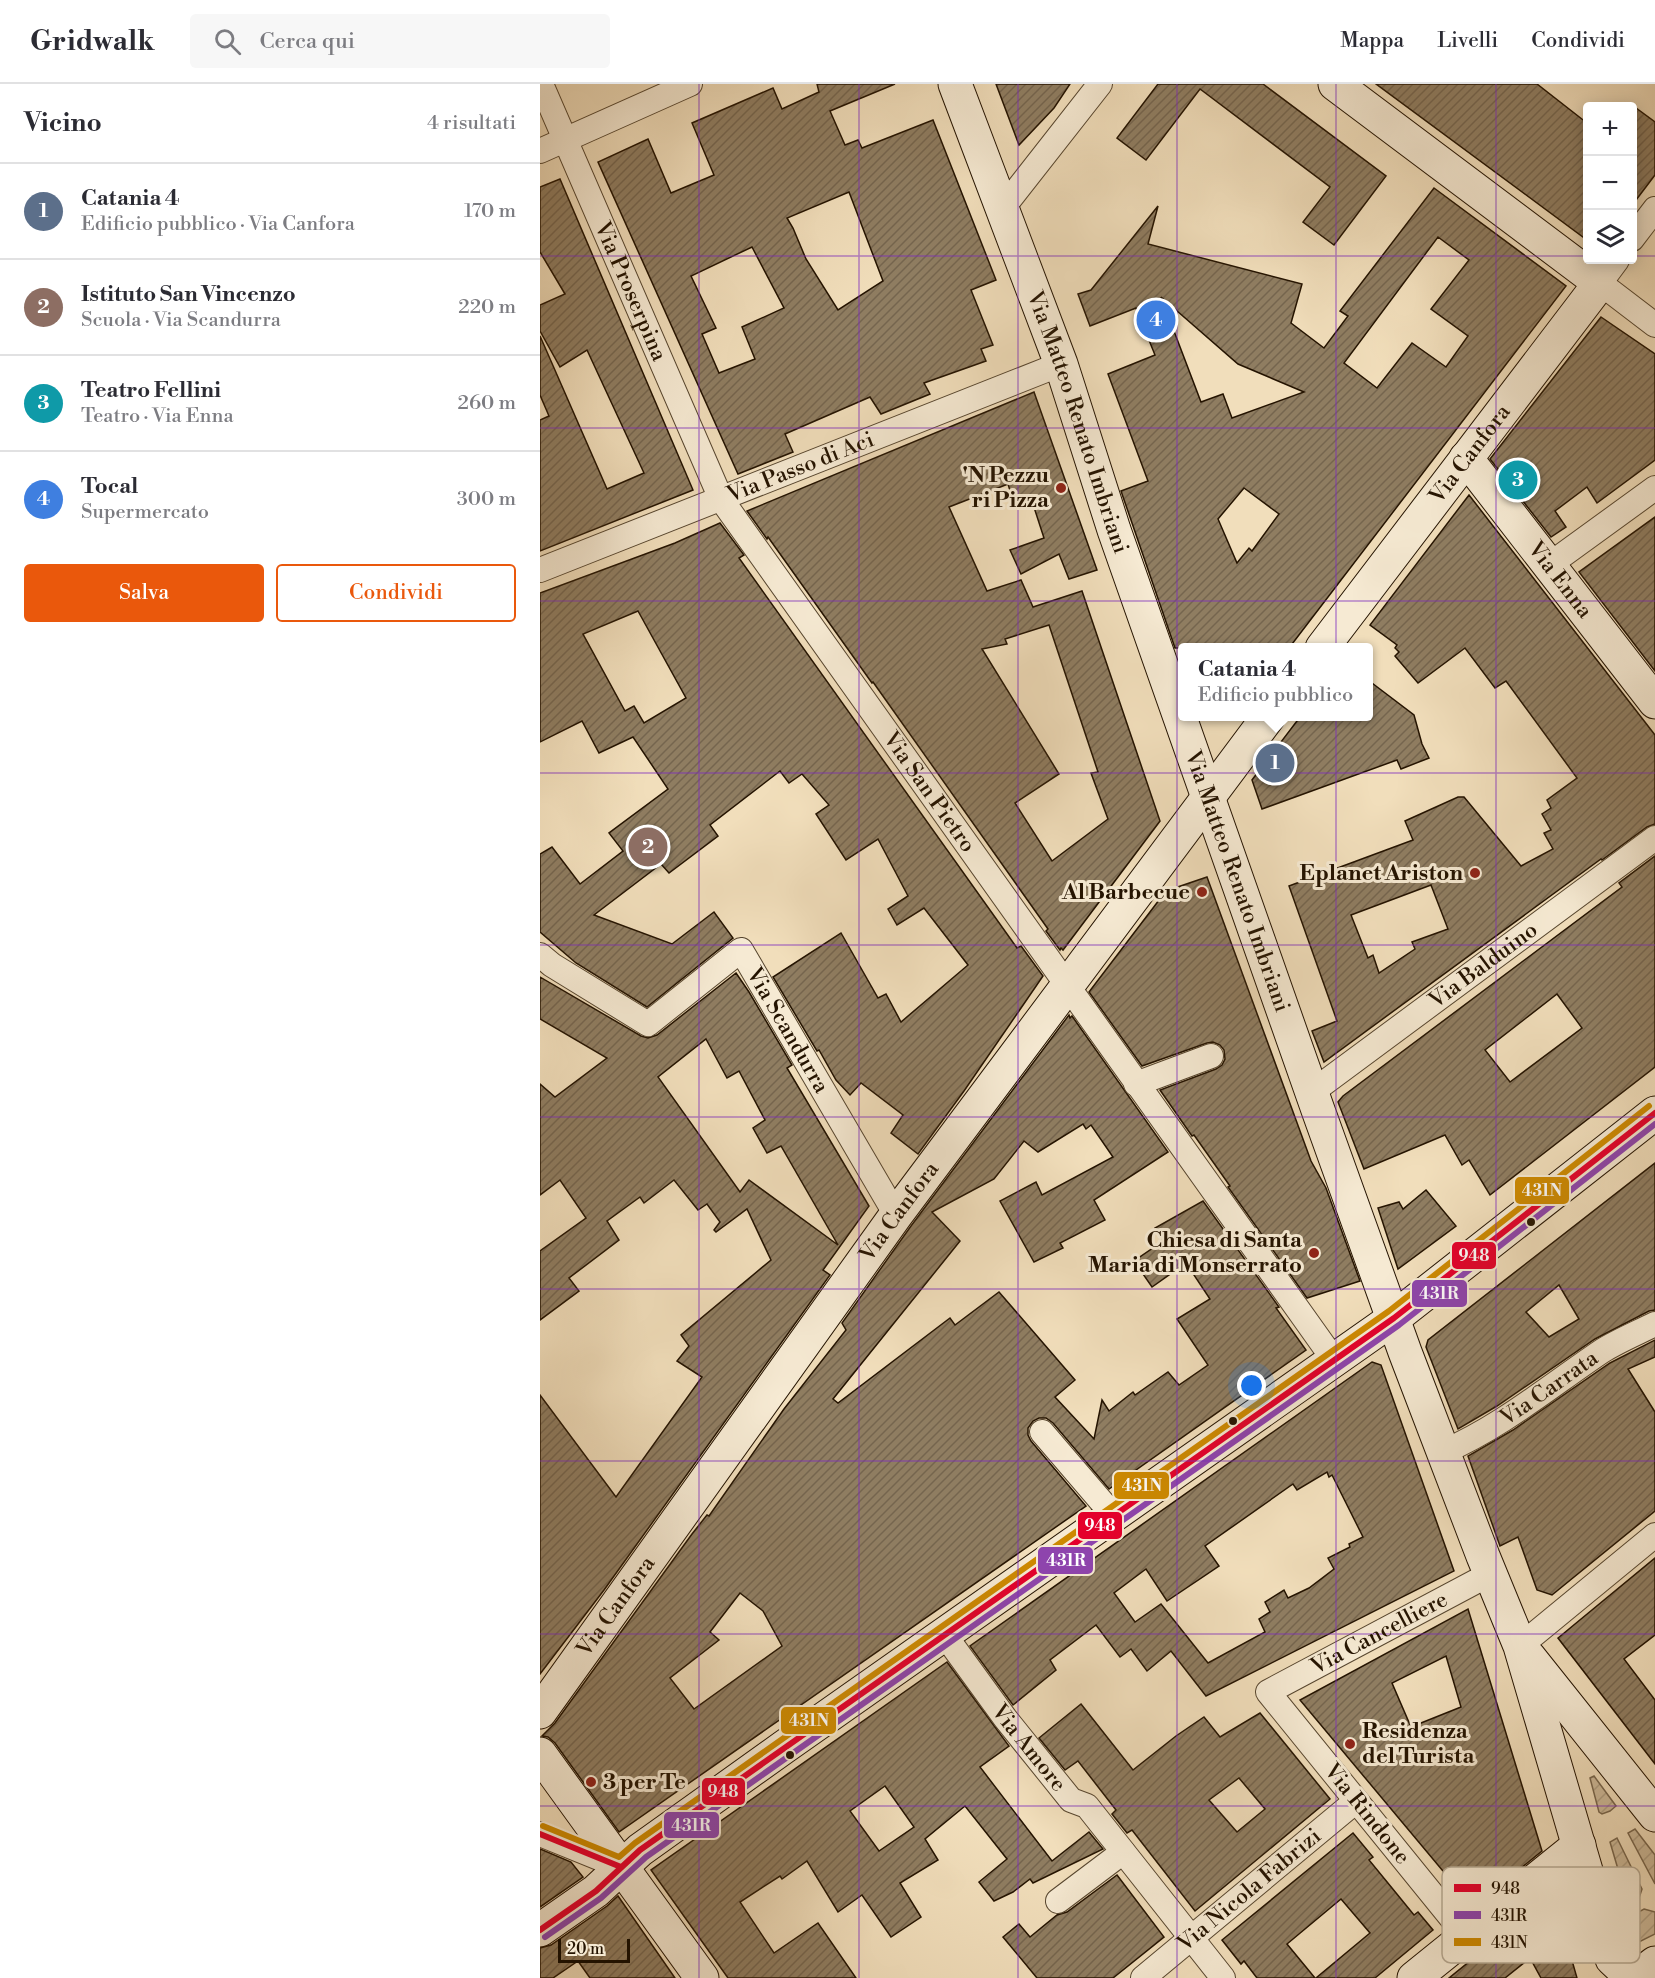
<!DOCTYPE html>
<html lang="it">
<meta charset="utf-8">
<style>
:root{--surface:#fff;--page:#f7f7f7;--text:#2b2b33;--muted:#7c7c81;--line:#e1e1e2;--accent:#ea580c}
body{margin:0;font-family:"Libre Bodoni",serif;background:var(--page);color:var(--text)}
.controls{position:absolute;right:18px;top:18px;display:grid;overflow:hidden;border-radius:6px;box-shadow:0 3px 15px #0003}
.controls button{width:54px;height:54px;display:grid;place-items:center;padding:0;border:0;border-bottom:2px solid var(--line);background:var(--surface);color:var(--text);font:30px sans-serif}
.scale{position:absolute;left:18px;bottom:15px;width:72px;box-sizing:border-box;padding-left:6px;border:3px solid #241300;border-top:0;font-size:16px;line-height:21px;white-space:nowrap;color:#241300;-webkit-text-stroke:4px #f6ead3;paint-order:stroke}
.you{position:absolute;left:712px;top:1302px;width:21px;height:21px;margin:-15px;border:4px solid #fff;border-radius:50%;background:#1a73e8;box-shadow:0 0 0 9px #1a73e833}
.badge{display:grid;place-items:center;width:39px;height:39px;border-radius:50%;background:var(--accent);color:#fff;font-size:20px;font-weight:700}
.pin{position:absolute;translate:-50% -50%;border:3px solid #fff;box-shadow:0 2px 6px #0006}
.popup{position:absolute;left:638px;top:559px;width:195px;height:78px;box-sizing:border-box;display:grid;place-content:center;border-radius:6px;background:var(--surface);filter:drop-shadow(0 2px 4px #0005);font-size:20px;white-space:nowrap;color:var(--muted)}
.popup b{font-size:22px;color:var(--text)}
.popup::after{content:'';position:absolute;left:50%;top:100%;margin-left:-12px;border:12px solid transparent;border-top-color:var(--surface)}
.list{margin:0;padding:0;list-style:none}
h2{display:flex;justify-content:space-between;align-items:center;height:78px;margin:0;padding:0 24px;font-size:26px}
h2 small{font-size:20px;font-weight:400;color:var(--muted)}
.list li{display:grid;grid-template-columns:39px 1fr auto;gap:18px;align-items:center;box-sizing:border-box;height:96px;padding:0 24px;border-top:2px solid var(--line)}
.list b{display:block;font-size:22px;white-space:nowrap}
.list p{margin:0;font-size:20px;white-space:nowrap;color:var(--muted)}
.list em{font-size:20px;font-style:normal;color:var(--muted)}
.actions{display:flex;gap:12px;padding:18px 24px}
.actions a{flex:1;padding:14px 0;border:2px solid var(--accent);border-radius:6px;text-align:center;font-size:21px;color:var(--accent)}
.actions .main{background:var(--accent);color:#fff}
.icon{flex:none;width:33px;height:33px;fill:none;stroke:currentColor;stroke-width:2;stroke-linecap:round;stroke-linejoin:round}
.map{position:relative;flex:none;width:1115px;height:1894px;overflow:hidden}
header{display:flex;align-items:center;gap:36px;box-sizing:border-box;height:84px;padding:0 30px;background:var(--surface);border-bottom:2px solid var(--line)}
header strong{font-size:28px}
nav{display:flex;gap:33px;margin-inline-start:auto;font-size:21px}
.search{width:420px;height:54px;background:var(--page);display:flex;align-items:center;gap:15px;box-sizing:border-box;padding:0 21px;border-radius:6px;color:var(--muted);font-size:22px}
main{display:flex}
aside{flex:1;background:var(--surface)}
.map>svg:first-child{display:block}
</style>
<header>
<strong>Gridwalk</strong>
<div class="search"><svg class="icon" aria-label="search" viewBox="0 0 24 24"><circle cx="10" cy="10" r="6"/><path d="M15 15l6 6"/></svg>Cerca qui</div>
<nav><a>Mappa</a><a>Livelli</a><a>Condividi</a></nav>
</header>
<main>
<aside>
<h2>Vicino<small>4 risultati</small></h2>
<ul class="list">
<li><span class="badge" style="background:#5c6f8a">1</span><div><b>Catania 4</b><p>Edificio pubblico · Via Canfora</p></div><em>170 m</em></li>
<li><span class="badge" style="background:#8d6e63">2</span><div><b>Istituto San Vincenzo</b><p>Scuola · Via Scandurra</p></div><em>220 m</em></li>
<li><span class="badge" style="background:#0f9aa8">3</span><div><b>Teatro Fellini</b><p>Teatro · Via Enna</p></div><em>260 m</em></li>
<li><span class="badge" style="background:#3f7fe0">4</span><div><b>Tocal</b><p>Supermercato</p></div><em>300 m</em></li>
</ul>
<div class="actions"><a class="main">Salva</a><a>Condividi</a></div>
</aside>
<div class="map">
<svg width="1115" height="1894" viewBox="0 0 1115 1894">
<defs>
<pattern id="garden-furrows" width="10" height="10" patternUnits="userSpaceOnUse" patternTransform="scale(1.5)"><rect width="10" height="10" fill="#cebb9b"/><path d="M-1 1l2-2M0 10L10 0M9 11l2-2" fill="none" stroke="#b1a084"/></pattern>
<pattern id="building-hatch" width="6" height="6" patternUnits="userSpaceOnUse" patternTransform="scale(1.5)"><rect width="6" height="6" fill="#8f7d61"/><path d="M-1 1l2-2M0 6l6-6M5 7l2-2" fill="none" stroke="#75654e"/></pattern>
</defs>
<rect width="100%" height="100%" fill="#f1debb"/>
<filter id="stains"><feTurbulence type="fractalNoise" baseFrequency=".00333" numOctaves="4"/><feColorMatrix values="0 0 0 0 .2 0 0 0 0 .09 0 0 0 0 .02 0 0 0 .5 -.17"/></filter>
<radialGradient id="worn" r=".72"><stop offset=".6" stop-color="#630" stop-opacity="0"/><stop offset="1" stop-color="#630" stop-opacity=".3"/></radialGradient>
<g fill="url(#garden-furrows)" stroke="#79674e" stroke-width="1.5">
<path d="M1054 1692 1076 1722 1070 1727 1062 1730 1059 1728 1050 1694Z"/>
<path d="M1095 1745 1115 1771V1800L1088 1749Z"/>
<path d="M1077 1754 1102 1805 1099 1814 1088 1819 1070 1758Z"/>
<path d="M1104 1825 1115 1828V1850L1099 1858 1091 1832Z"/>
</g>
<g fill="url(#building-hatch)" stroke="#241300" stroke-width="1.5" fill-rule="evenodd">
<path d="M277 0H355L290 27 305 61 318 56 322 64 393 36 456 196 431 206 453 261 441 265 446 277 384 299 390 310 341 330 330 313 245 350 253 368 198 390 58 78 108 55 131 109 174 91 152 39 233 4 242 25 279 8ZM309 108 343 197 298 226 266 175 253 144 247 134ZM212 163 244 224 202 243 215 275 179 289 162 250 176 244 151 192Z"/>
<path d="M456 0H530L514 24 479 61Z"/>
<path d="M618 0H723L846 92 794 161 763 138 790 103 660 5 606 76 577 54Z"/>
<path d="M836 0H997L1047 39V156Z"/>
<path d="M1092 21 1115 38V91L1093 120Z"/>
<path d="M20 95 153 406 0 467V336L9 332 0 311V252L67 405 104 389 47 266 20 283 0 247V221L25 210 0 168V103Z"/>
<path d="M894 104 1026 202 749 564H635L581 407 608 397 568 290 615 271 596 224 550 242 538 210 551 206 618 122 608 160 762 200 751 239 784 264 808 232 800 227ZM898 153 929 176 891 225 928 252 906 283 872 259 837 304 804 279ZM621 213 698 280 764 308 692 334 683 310 661 318ZM704 404 739 430 712 467 709 464 697 479 678 435Z"/>
<path d="M1061 233 1115 270V376L1057 419 1047 403 1015 427 1026 443 1011 453 950 375Z"/>
<path d="M494 308 557 486 529 495 519 470 481 490 470 466 504 454 491 414 474 420 468 400 409 423 447 507 481 496 493 523 542 507 620 737 523 866 521 864 520 866 506 847 508 845 333 598 332 599 228 453 227 455 207 427ZM509 541 558 688 551 689 568 735 512 777 475 719 519 690 442 565 467 560 465 555Z"/>
<path d="M929 411 1115 651V740L1107 743 1062 776 1061 775 784 978 772 947 797 937 749 802 873 756 865 737 918 713H924L981 782 1013 765 1004 749 1011 746 1002 730 1011 724 1007 716 1037 694 966 597 955 604 925 564 878 599 855 572 859 568 855 564 857 561 830 541ZM891 801 908 845 872 858 875 865 839 889 833 871 828 874 811 831Z"/>
<path d="M1115 433V587L1039 488Z"/>
<path d="M180 439 204 471 199 474 477 864 481 862 503 892 424 1007 378 1070 351 1049 363 1031 321 999 310 1011 296 996 279 966 277 967 233 893 301 849 338 914 346 910 361 938 428 881 384 824 357 841 348 825 368 812 338 755 306 776 276 730 289 721 262 690 249 699 240 687 170 741 178 752 129 789 121 780 54 831 132 860 174 828 193 854 107 923 36 879 0 848V770L12 763 40 800 83 767 69 749 128 705 93 653 59 669 42 637 0 658V509L135 459ZM98 527 146 614 104 639 94 622 85 627 43 550Z"/>
<path d="M828 596 874 631 882 660 889 674 861 685 857 676 722 725 712 696 760 633H828Z"/>
<path d="M1115 772V983L950 1111 929 1076 922 1081 905 1051 824 1085 798 1018 803 1012 1082 803 1079 799ZM1017 910 1042 944 970 998 945 966Z"/>
<path d="M667 793 771 1077 786 1104 820 1197 767 1214 688 1103 690 1102 654 1051 652 1052 620 1006 676 985 682 981 685 975 684 966 680 961 673 958 667 959 602 982 549 908 626 807Z"/>
<path d="M196 889 209 908 252 981 247 984 329 1122 283 1186 290 1191 64 1506 0 1590V1311L76 1413 162 1293 137 1277 149 1262 141 1251 231 1176 207 1125 176 1148 174 1146 180 1138 167 1120 158 1126 134 1096 104 1119 100 1113 67 1137 79 1156 29 1194 39 1207 0 1236V1167L46 1134 20 1096 0 1111V1000L15 1013 67 974 0 935V893L101 952 108 954 117 951ZM166 955 187 994 199 987 225 1036 213 1044 227 1069 241 1062 298 1161 209 1096 200 1108 118 993Z"/>
<path d="M529 931 530 934 532 932 628 1068 554 1116 565 1136 520 1159 523 1164 494 1178 460 1117 496 1098 502 1111 573 1073 551 1041 546 1045 543 1040 498 1068 484 1057 454 1095 392 1128 420 1157 293 1315 298 1319 410 1234 415 1241 459 1208 535 1296 515 1313 554 1355 562 1316 569 1327 593 1308 595 1311 628 1288 639 1301 668 1281 637 1235 670 1215 646 1179 612 1203 594 1177 623 1157 615 1144 663 1117 739 1223 736 1224 766 1266 569 1405 513 1339 506 1334H499L493 1337 488 1344V1351L491 1357 546 1422 79 1748 15 1659 8 1653 2 1652 15 1639 152 1450 167 1431 169 1432 244 1325 306 1246 302 1239 371 1142ZM200 1509 223 1527 242 1562 154 1625 130 1594 179 1556 170 1548Z"/>
<path d="M1115 1079V1226L1109 1227 1055 1255 957 1322 918 1345 886 1263 888 1256ZM1019 1201 1039 1235 1009 1253 986 1228Z"/>
<path d="M886 1106 916 1142 858 1185 838 1124 859 1118 863 1125Z"/>
<path d="M1115 1256V1273L1088 1285 1115 1328V1427L1012 1511 997 1506 978 1453 960 1462 928 1372 973 1346 1070 1279Z"/>
<path d="M832 1278 841 1281 914 1487 666 1612 631 1567 607 1587 591 1565 580 1573 556 1541 510 1576 516 1586 473 1621 430 1562ZM787 1388 789 1393 792 1391 823 1453 809 1460 810 1463 788 1474 794 1485 769 1504 748 1514 744 1506 725 1518 730 1528 719 1535 725 1548 668 1579 621 1520 595 1538 574 1509 606 1485 627 1517 679 1482 665 1462 753 1400 757 1406Z"/>
<path d="M1115 1474V1551L1084 1575 1115 1616V1680L1018 1554Z"/>
<path d="M928 1525 1002 1767 933 1823 760 1616ZM906 1572 921 1623 871 1643 852 1599Z"/>
<path d="M407 1578 469 1662 440 1683 512 1777 549 1748 563 1765 493 1799 490 1795 473 1808 454 1817 439 1798 467 1775 425 1722 385 1755 398 1776 360 1799 381 1833 351 1853 322 1811 298 1828 267 1777 242 1795 240 1792 200 1818 234 1869 278 1839 316 1894H188L111 1786ZM345 1702 374 1743 339 1767 310 1727Z"/>
<path d="M541 1620 593 1686 636 1652 664 1633 680 1653 720 1629 790 1715 655 1827 592 1746 587 1749 572 1730 576 1726 538 1677 525 1686 499 1654ZM699 1694 725 1725 697 1748 669 1716Z"/>
<path d="M813 1749 833 1773 829 1776 852 1804 874 1831 878 1828 893 1846 835 1894H776L830 1849 801 1815 747 1860 775 1894H717L704 1877 701 1880 682 1856Z"/>
<path d="M0 1765 31 1778 43 1793 0 1823Z"/>
<path d="M577 1791 624 1853 573 1894H497L463 1853 479 1840 490 1853 517 1831 527 1828Z"/>
<path d="M1013 1810 1037 1894H1001L990 1874 965 1894H909Z"/>
<path d="M78 1812 135 1894H50L38 1877 13 1894H0V1864L11 1861 67 1822Z"/>
</g>
<g fill="none" stroke-linecap="round" stroke-linejoin="round">
<g stroke="#57462f" stroke-width="26">
<g id="street">
<path id="s1" d="M1 0 181 415 794 1276"/>
<path d="M0 67 150 0"/>
<path d="M462 125 560 0"/>
<path d="M1092 155 1115 125"/>
<path d="M1077 176 1060 199 1115 241"/>
<path d="M1009 481 1115 404"/>
<path id="s2" d="M0 486 521 280"/>
<path id="s3" d="M0 871 12 881 108 940 201 866 356 1131"/>
<path d="M596 1000 671 972"/>
<path id="s4" d="M772 1008 1115 754"/>
<path d="M502 1348 573 1431"/>
<path id="s5" d="M903 1368C961 1343 1010 1302 1062 1267 1078 1257 1097 1249 1115 1240"/>
<path id="s6" d="M404 1550 465 1634 531 1716 547 1722 683 1894"/>
<path d="M980 1562 1115 1451"/>
<path d="M0 1750 81 1783"/>
<path d="M518 1817 583 1768"/>
<path id="s7" d="M926 1852 728 1608 950 1490"/>
<path id="s8" d="M603 1894 816 1717"/>
</g>
</g>
<g stroke="#241300" stroke-width="35">
<g id="secondary">
<path id="s9" d="M415 0 521 280 574 446 778 1026 865 1268 943 1472 980 1562 1072 1875 1085 1887 1098 1892 1115 1879"/>
<path id="s10" d="M926 374 1115 618"/>
<path id="s11" d="M782 564 1060 199 795 0"/>
<path d="M989 1573 1115 1731"/>
<path id="s12" d="M0 1628 356 1131 729 632"/>
<path d="M0 1670 162 1894"/>
<path d="M0 1846 56 1807 100 1766 244 1663 854 1234 1115 1029"/>
<path d="M874 1894 1039 1761"/>
</g>
</g>
<use href="#street" stroke="#f6ead3" stroke-width="24"/>
<use href="#secondary" stroke="#f6ead3" stroke-width="33"/>
<g stroke="#f6ead3" stroke-width="10">
<g id="bus-1">
<path d="M0 1750 81 1783"/>
<path d="M0 1846 56 1807 100 1766 854 1234 1115 1029"/>
</g>
</g>
<g stroke="#f6ead3" stroke-width="10">
<path id="bus-2" d="M5 1853 61 1814 106 1773 859 1241 1115 1040"/>
</g>
<g stroke="#f6ead3" stroke-width="10">
<path id="bus-3" d="M3 1742 79 1773 95 1759 849 1227 1109 1022"/>
</g>
<use href="#bus-1" stroke="#e4002b" stroke-width="6"/>
<use href="#bus-2" stroke="#8e44ad" stroke-width="6"/>
<use href="#bus-3" stroke="#cd8900" stroke-width="6"/>
</g>
<path fill="none" stroke="#7b2cbf" stroke-width="1.5" stroke-opacity="0.55" d="M159 0V1894M319 0V1894M478 0V1894M637 0V1894M796 0V1894M956 0V1894M0 172H1048M1092 172H1115M0 344H1115M0 517H1115M0 689H1115M0 861H1115M0 1033H1115M0 1205H1115M0 1377H1115M0 1550H1115M0 1722H1115"/>
<g fill="#8f2418" stroke="#f6ead3" stroke-width="2">
<circle cx="521" cy="404" r="6"/>
<circle cx="935" cy="789" r="6"/>
<circle cx="662" cy="808" r="6"/>
<circle cx="774" cy="1169" r="6"/>
<circle cx="810" cy="1660" r="6"/>
<circle cx="51" cy="1698" r="6"/>
</g>
<g fill="#241300" stroke="#f6ead3" stroke-width="2">
<circle cx="991" cy="1138" r="5"/>
<circle cx="693" cy="1337" r="5"/>
<circle cx="250" cy="1671" r="5"/>
</g>
<g text-anchor="middle" dominant-baseline="central" stroke-width="6" stroke-linejoin="round" paint-order="stroke">
<g font-size="22" fill="#241300" stroke="#f6ead3">
<text stroke="none"><textPath href="#s1" startOffset="226">Via Proserpina</textPath></text>
<text stroke="none"><textPath href="#s9" startOffset="360">Via Matteo Renato Imbriani</textPath></text>
<text stroke="none"><textPath href="#s11" startOffset="244">Via Canfora</textPath></text>
<text stroke="none"><textPath href="#s2" startOffset="280">Via Passo di Aci</textPath></text>
<text stroke="none"><textPath href="#s10" startOffset="154">Via Enna</textPath></text>
<text stroke="none"><textPath href="#s1" startOffset="812">Via San Pietro</textPath></text>
<text stroke="none"><textPath href="#s9" startOffset="846">Via Matteo Renato Imbriani</textPath></text>
<text stroke="none"><textPath href="#s4" startOffset="213">Via Balduino</textPath></text>
<text stroke="none"><textPath href="#s3" startOffset="340">Via Scandurra</textPath></text>
<text stroke="none"><textPath href="#s12" startOffset="616">Via Canfora</textPath></text>
<text stroke="none"><textPath href="#s5" startOffset="124">Via Carrata</textPath></text>
<text stroke="none"><textPath href="#s12" startOffset="130">Via Canfora</textPath></text>
<text stroke="none"><textPath href="#s7" startOffset="440">Via Cancelliere</textPath></text>
<text stroke="none"><textPath href="#s6" startOffset="142">Via Amore</textPath></text>
<text transform="translate(827 1730) rotate(51)">Via Rindone</text>
<text stroke="none"><textPath href="#s8" startOffset="138">Via Nicola Fabrizi</textPath></text>
</g>
<g font-size="22" font-weight="bold" fill="#241300" stroke="#f6ead3" text-anchor="end">
<text x="509" y="391">'N Pezzu<tspan x="509" dy="25">ri Pizza</tspan></text>
<text x="923" y="789">Eplanet Ariston</text>
<text x="650" y="808">Al Barbecue</text>
<text x="762" y="1156">Chiesa di Santa<tspan x="762" dy="25">Maria di Monserrato</tspan></text>
<text x="822" y="1647" text-anchor="start">Residenza<tspan x="822" dy="25">del Turista</tspan></text>
<text x="63" y="1698" text-anchor="start">3 per Te</text>
</g>
</g>
<rect x="902" y="1783" width="198" height="96" rx="9" fill="#f6ead3" stroke="#b7aa94" stroke-width="1.5"/>
<rect x="914" y="1800" width="27" height="8" fill="#e4002b"/>
<rect x="914" y="1827" width="27" height="8" fill="#8e44ad"/>
<rect x="914" y="1854" width="27" height="8" fill="#cd8900"/>
<g font-size="16" fill="#241300">
<text x="951" y="1810">948</text>
<text x="951" y="1837">431R</text>
<text x="951" y="1864">431N</text>
</g>
<g stroke="#f6ead3" stroke-width="2">
<rect x="974" y="1092" width="56" height="29" rx="6" fill="#cd8900"/>
<rect x="911" y="1157" width="46" height="29" rx="6" fill="#e4002b"/>
<rect x="871" y="1195" width="57" height="29" rx="6" fill="#8e44ad"/>
<rect x="573" y="1387" width="57" height="29" rx="6" fill="#cd8900"/>
<rect x="537" y="1427" width="46" height="29" rx="6" fill="#e4002b"/>
<rect x="497" y="1462" width="57" height="29" rx="6" fill="#8e44ad"/>
<rect x="240" y="1622" width="57" height="29" rx="6" fill="#cd8900"/>
<rect x="161" y="1693" width="45" height="29" rx="6" fill="#e4002b"/>
<rect x="123" y="1727" width="57" height="28" rx="6" fill="#8e44ad"/>
</g>
<g font-size="16" text-anchor="middle" font-weight="bold" fill="#fff">
<text x="1002" y="1112">431N</text>
<text x="934" y="1177">948</text>
<text x="899" y="1215">431R</text>
<text x="602" y="1407">431N</text>
<text x="560" y="1447">948</text>
<text x="526" y="1482">431R</text>
<text x="269" y="1642">431N</text>
<text x="183" y="1713">948</text>
<text x="151" y="1747">431R</text>
</g>
<rect width="100%" height="100%" filter="url(#stains)"/>
<rect width="100%" height="100%" fill="url(#worn)"/>
</svg>
<div class="controls">
<button>+</button>
<button>−</button>
<button><svg class="icon" aria-label="layers" viewBox="0 0 24 24"><path d="M12 4l9 5-9 5-9-5zM3 14l9 5 9-5"/></svg></button>
</div>
<div class="scale">20 m</div>
<div class="you"></div>
<div class="pin badge" style="left:735px;top:679px;background:#5c6f8a">1</div>
<div class="popup"><b>Catania 4</b>Edificio pubblico</div>
<div class="pin badge" style="left:108px;top:763px;background:#8d6e63">2</div>
<div class="pin badge" style="left:978px;top:396px;background:#0f9aa8">3</div>
<div class="pin badge" style="left:616px;top:236px;background:#3f7fe0">4</div>
</div>
</main>
